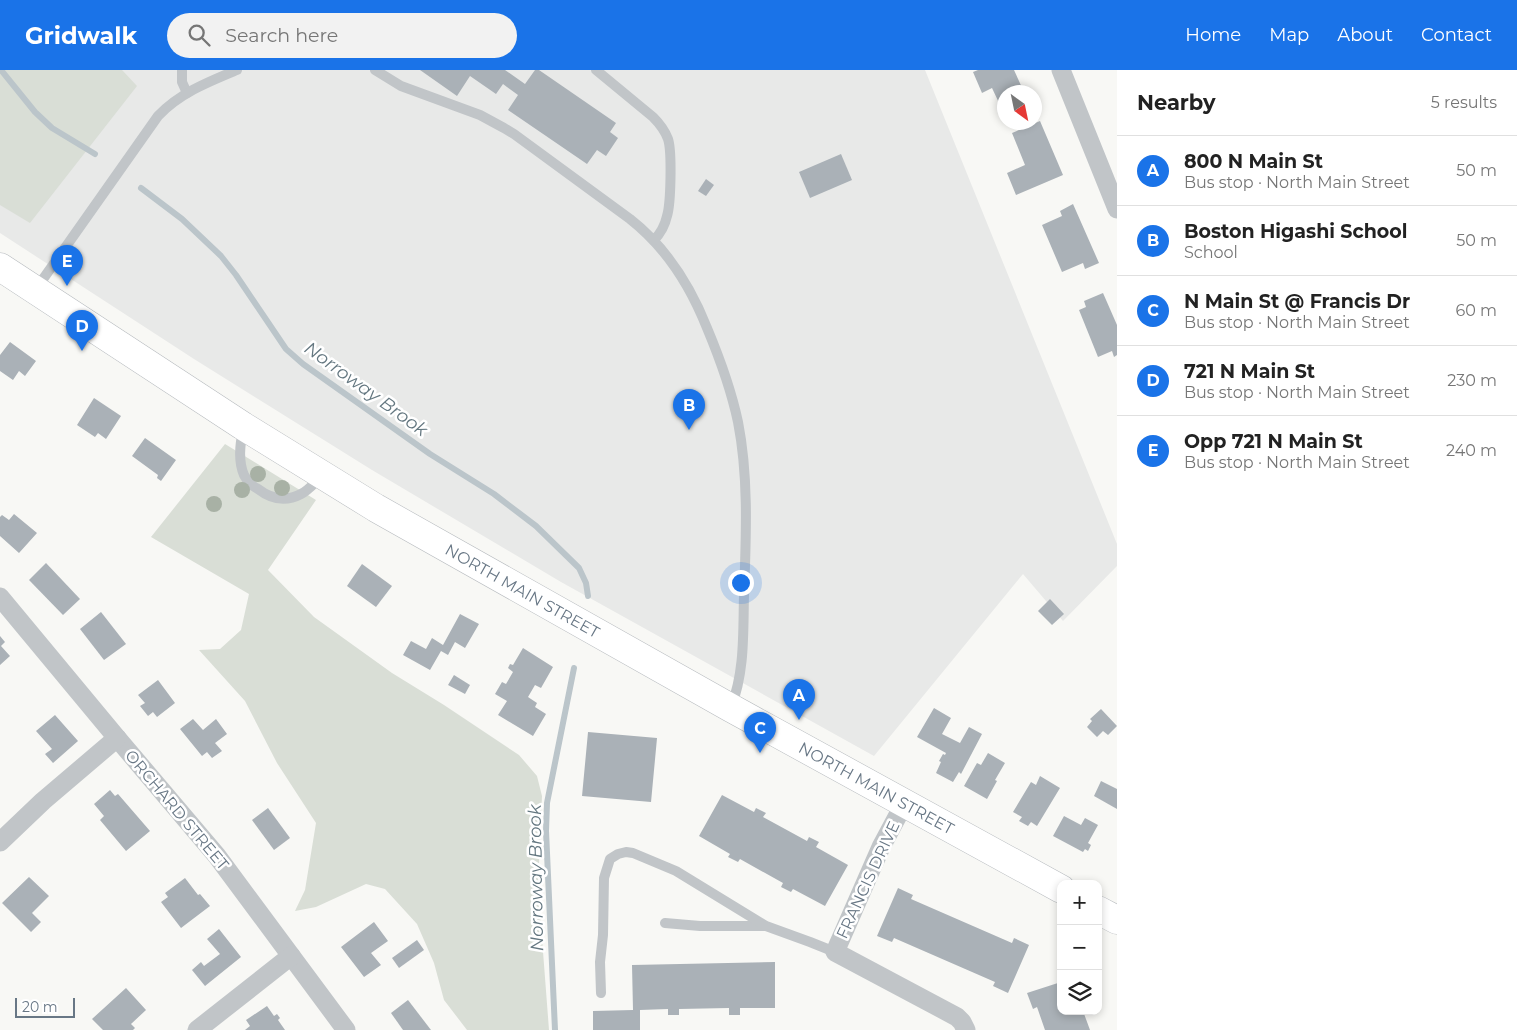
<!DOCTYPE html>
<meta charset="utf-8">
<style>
:root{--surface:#fff;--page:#f2f2f2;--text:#222;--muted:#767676;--line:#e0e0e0;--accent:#1a73e8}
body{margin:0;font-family:Montserrat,sans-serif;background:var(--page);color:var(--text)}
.controls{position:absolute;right:15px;bottom:15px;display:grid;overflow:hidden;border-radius:10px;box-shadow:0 2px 8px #0003}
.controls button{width:45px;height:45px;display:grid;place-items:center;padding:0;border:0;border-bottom:1px solid var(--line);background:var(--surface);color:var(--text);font:25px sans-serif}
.compass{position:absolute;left:997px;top:15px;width:45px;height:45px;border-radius:50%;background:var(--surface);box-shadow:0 2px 8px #0003;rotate:147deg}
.scale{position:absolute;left:15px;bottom:12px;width:60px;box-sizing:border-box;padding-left:5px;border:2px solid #687785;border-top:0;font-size:14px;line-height:18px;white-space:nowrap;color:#687785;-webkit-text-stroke:4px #fff;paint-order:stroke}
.you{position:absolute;left:740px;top:512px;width:18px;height:18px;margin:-12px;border:4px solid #fff;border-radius:50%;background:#1a73e8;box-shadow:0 0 0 8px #1a73e833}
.badge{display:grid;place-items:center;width:32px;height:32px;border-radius:50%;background:var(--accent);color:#fff;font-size:16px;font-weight:700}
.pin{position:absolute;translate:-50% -41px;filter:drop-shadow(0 1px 2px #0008)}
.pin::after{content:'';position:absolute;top:26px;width:18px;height:15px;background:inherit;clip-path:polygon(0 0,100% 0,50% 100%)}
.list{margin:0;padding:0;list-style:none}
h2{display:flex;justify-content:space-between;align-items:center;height:65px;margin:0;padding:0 20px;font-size:21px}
h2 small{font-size:16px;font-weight:400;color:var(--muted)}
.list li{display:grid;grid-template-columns:32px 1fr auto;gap:15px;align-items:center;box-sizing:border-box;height:70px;padding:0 20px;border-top:1px solid var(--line)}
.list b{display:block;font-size:19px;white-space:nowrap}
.list p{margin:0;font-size:16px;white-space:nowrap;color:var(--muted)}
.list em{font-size:16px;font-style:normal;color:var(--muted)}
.icon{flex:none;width:28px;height:28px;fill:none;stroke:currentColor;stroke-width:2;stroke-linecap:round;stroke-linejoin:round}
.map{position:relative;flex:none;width:1117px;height:960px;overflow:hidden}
header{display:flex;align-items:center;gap:30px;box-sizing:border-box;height:70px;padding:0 25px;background:var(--accent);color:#fff}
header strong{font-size:24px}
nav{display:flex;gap:28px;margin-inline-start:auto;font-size:18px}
.search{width:350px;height:45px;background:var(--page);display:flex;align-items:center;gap:12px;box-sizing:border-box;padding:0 18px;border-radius:28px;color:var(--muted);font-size:19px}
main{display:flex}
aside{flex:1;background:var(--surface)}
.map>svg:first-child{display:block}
</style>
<header>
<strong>Gridwalk</strong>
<div class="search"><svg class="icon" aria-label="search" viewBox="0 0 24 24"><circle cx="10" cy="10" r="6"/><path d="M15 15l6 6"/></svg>Search here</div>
<nav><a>Home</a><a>Map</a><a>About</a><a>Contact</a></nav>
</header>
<main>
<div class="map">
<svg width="1117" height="960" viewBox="0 0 1117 960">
<rect width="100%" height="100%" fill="#f8f8f5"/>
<path fill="#e8e9e8" d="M0 0H925L1117 474V496L1063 551 1023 504 874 686 561 512 372 400 194 289 0 163Z"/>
<g fill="#d9ded6">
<path d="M0 0H122L137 16 30 153 0 135Z"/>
<path d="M225 374 316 430 268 500 314 547 392 603 444 635 519 685 537 706 542 726 538 816 549 960H467L444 930 434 893 417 854 385 819 366 814 316 837 295 841 305 820 316 753 277 693 245 631 199 580 220 579 241 560 249 524 151 467Z"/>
</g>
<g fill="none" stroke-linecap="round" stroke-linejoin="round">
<g stroke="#bbc5ca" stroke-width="6">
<path d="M1 0 35 42 52 58 95 84"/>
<path d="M141 118 182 149 221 186 236 205 286 279 303 294 430 384 494 424 536 456 579 498 586 513 588 526"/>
<path d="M555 960 546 761 547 733 574 598"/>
</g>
</g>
<g fill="#aab1b7">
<path d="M420 0H505L525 14 535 0H539L616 53 610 62 618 68 606 86 597 80 587 94 508 40 518 25 503 14 496 24 470 6 457 26Z"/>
<path d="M978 0H1014L1024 22H1004V33L1000 35 992 18 982 23 973 2Z"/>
<path d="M1040 51 1063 105 1016 125 1007 103 1025 95 1012 63Z"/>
<path d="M841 84 852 110 810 128 799 102Z"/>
<path d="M706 109 714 115 706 126 698 121Z"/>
<path d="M1073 134 1099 193 1085 199 1083 193 1062 202 1042 155 1062 146 1060 141Z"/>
<path d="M1103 223 1117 255V285L1114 287 1112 281 1098 287 1079 240 1086 237 1084 231Z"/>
<path d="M10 272 36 291 25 306 19 301 13 310 0 301V285Z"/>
<path d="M94 328 121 346 106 369 98 363 95 367 77 355Z"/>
<path d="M145 368 176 390 161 411 157 408 158 405 132 386Z"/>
<path d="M14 444 37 463 19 483 0 466V447L2 445 9 450Z"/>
<path d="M46 493 80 529 63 545 29 510Z"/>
<path d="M362 494 392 516 376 537 347 516Z"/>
<path d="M1050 529 1064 544 1052 555 1038 541Z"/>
<path d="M101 542 126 574 104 590 80 559Z"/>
<path d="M460 544 479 554 465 578 455 572 448 585 441 581 430 600 403 585 411 571 426 579 432 568 443 575Z"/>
<path d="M0 566 5 572 1 576 10 586 0 595Z"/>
<path d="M523 578 553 597 541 618 535 615 528 627 537 633 535 637 546 644 533 666 498 645 507 631 495 624 502 612 506 614 513 602 508 598 510 594 513 595Z"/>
<path d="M454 605 470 615 465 624 448 615Z"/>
<path d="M158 610 175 633 157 647 153 642 148 646 140 636 145 633 138 625Z"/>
<path d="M934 638 951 648 942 664 960 673 969 657 982 664 961 704 959 702 953 712 936 703 941 692 939 691 943 684 945 685 946 683 917 667Z"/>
<path d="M1101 639 1117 656 1108 665 1103 661 1097 667 1087 657 1092 651 1090 649Z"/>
<path d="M55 645 78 671 53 693 45 684 52 679 36 661Z"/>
<path d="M193 649 203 660 216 649 227 664 215 673 222 681 212 688 207 682 202 686 180 659Z"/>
<path d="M588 662 657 668 651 732 582 726Z"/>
<path d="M988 683 1005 693 995 710 997 711 987 729 964 716 977 693 981 695Z"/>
<path d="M1040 706 1060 718 1037 756 1031 752 1028 756 1019 751 1022 747 1013 742 1031 712 1036 715Z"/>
<path d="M1101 711 1117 719V739L1094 726Z"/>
<path d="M110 720 115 726 118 724 150 761 126 781 100 750 104 746 94 734Z"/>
<path d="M722 725 754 742 756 738 766 743 763 747 807 771 809 767 819 772 816 777 848 795 825 836 793 819 791 822 781 817 783 813 740 789 738 792 728 787 730 784 699 766Z"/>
<path d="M268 738 290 768 274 780 252 750Z"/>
<path d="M1064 746 1081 755 1085 748 1098 755 1088 773 1091 775 1088 781 1085 779 1083 782 1053 766Z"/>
<path d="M29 807 49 826 32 843 41 852 31 862 2 833Z"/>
<path d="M185 808 198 825 200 824 210 836 181 858 161 832 168 827 165 823Z"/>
<path d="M898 818 913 825 911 829 1012 873 1014 868 1029 875 1008 923 993 916 995 912 894 868 892 872 877 866Z"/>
<path d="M374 852 388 871 371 883 381 895 364 907 341 877Z"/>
<path d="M219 859 241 887 205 916 192 900 201 892 204 896 220 884 207 869Z"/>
<path d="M417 870 424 880 399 898 392 888Z"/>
<path d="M775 892V938H740V945H729V938L679 939V945H668V939L640 940V960H593V941L633 940 632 895Z"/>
<path d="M1061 912V941H1083L1090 960H1045L1037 937 1033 939 1027 923Z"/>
<path d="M126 918 146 940 131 954 135 958 133 960H103L92 949Z"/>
<path d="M408 930 431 960H403L391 943Z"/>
<path d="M267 936 274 946 277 944 280 948 278 950 285 960H245L250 956 246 950Z"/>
</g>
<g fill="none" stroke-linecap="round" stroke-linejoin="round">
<g stroke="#b6babe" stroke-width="29">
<g id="primary">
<path id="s1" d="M0 197 243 356 376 438 731 638 1061 819"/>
<path d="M1098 840 1117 850"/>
</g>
</g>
<g stroke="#c1c5c8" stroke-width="10">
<path d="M182 0V12L187 23"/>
<path d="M375 0 401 16 480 45 504 58 514 64 630 149C667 178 690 215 707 258 720 289 731 319 738 352 749 408 746 468 744 525 743 562 745 602 731 637"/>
<path d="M596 0 653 47C659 53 665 61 668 69 672 81 671 133 667 146 665 155 661 163 654 170"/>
<path d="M36 219 158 46C180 23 208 12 237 0"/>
<path d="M243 359C240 375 238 391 244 405 247 411 252 416 258 419 271 429 286 432 301 424 309 420 315 412 322 406"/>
<path d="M665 853 700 856H765"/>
<path d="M601 923 600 892 603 865 604 808 610 789 618 784 626 782 633 783 676 801 766 856 810 872 835 882"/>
</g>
<g stroke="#c1c5c8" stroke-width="19">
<path d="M1061 0 1117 139"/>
<path d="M0 527 117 668 217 786 346 960"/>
<path d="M904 734 881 777 835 882 957 947 962 952 966 960"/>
<path d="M0 772 43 731 117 668"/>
<path d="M197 960 291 886"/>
</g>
<use href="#primary" stroke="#fff" stroke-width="28"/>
</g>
<g fill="#a8b1a5">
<circle cx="258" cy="404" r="8"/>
<circle cx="282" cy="418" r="8"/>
<circle cx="242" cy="420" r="8"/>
<circle cx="214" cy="434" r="8"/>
</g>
<g text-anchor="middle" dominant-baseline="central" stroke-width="5" stroke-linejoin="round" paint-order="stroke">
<g font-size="16" fill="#687785" stroke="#fff">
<text stroke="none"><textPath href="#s1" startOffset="615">NORTH MAIN STREET</textPath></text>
<text stroke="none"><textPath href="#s1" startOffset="1020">NORTH MAIN STREET</textPath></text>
<text transform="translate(177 740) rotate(50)">ORCHARD STREET</text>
<text transform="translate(868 810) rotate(-65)">FRANCIS DRIVE</text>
</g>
<g font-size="18" font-style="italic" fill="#647780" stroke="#fff">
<text transform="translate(366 319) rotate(36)">Norroway Brook</text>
<text transform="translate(536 808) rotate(-91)">Norroway Brook</text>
</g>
</g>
</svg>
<div class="controls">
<button>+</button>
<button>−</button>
<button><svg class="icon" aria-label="layers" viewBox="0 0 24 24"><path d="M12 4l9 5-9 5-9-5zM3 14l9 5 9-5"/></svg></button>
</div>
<svg class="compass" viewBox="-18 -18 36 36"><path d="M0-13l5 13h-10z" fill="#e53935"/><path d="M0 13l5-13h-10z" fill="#767676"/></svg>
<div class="scale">20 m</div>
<div class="you"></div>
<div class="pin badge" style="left:799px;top:650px">A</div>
<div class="pin badge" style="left:689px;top:360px">B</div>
<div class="pin badge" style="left:760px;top:683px">C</div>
<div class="pin badge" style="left:82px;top:281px">D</div>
<div class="pin badge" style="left:67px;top:216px">E</div>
</div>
<aside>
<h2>Nearby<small>5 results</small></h2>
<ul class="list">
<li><span class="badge">A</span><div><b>800 N Main St</b><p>Bus stop · North Main Street</p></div><em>50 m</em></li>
<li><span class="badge">B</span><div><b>Boston Higashi School</b><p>School</p></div><em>50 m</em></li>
<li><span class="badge">C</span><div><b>N Main St @ Francis Dr</b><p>Bus stop · North Main Street</p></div><em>60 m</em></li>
<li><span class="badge">D</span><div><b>721 N Main St</b><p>Bus stop · North Main Street</p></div><em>230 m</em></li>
<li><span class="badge">E</span><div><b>Opp 721 N Main St</b><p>Bus stop · North Main Street</p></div><em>240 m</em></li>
</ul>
</aside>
</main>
